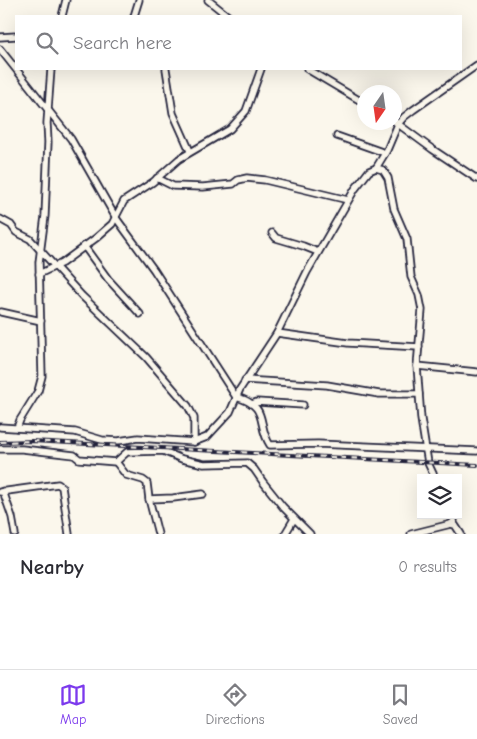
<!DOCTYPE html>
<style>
:root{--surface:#fff;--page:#f7f7f7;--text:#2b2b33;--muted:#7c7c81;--line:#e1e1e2;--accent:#7c3aed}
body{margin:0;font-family:"Comic Neue",sans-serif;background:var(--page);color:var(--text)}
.controls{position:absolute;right:15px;bottom:15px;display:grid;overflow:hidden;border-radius:0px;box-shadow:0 5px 20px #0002}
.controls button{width:45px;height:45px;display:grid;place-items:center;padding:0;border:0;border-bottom:1px solid var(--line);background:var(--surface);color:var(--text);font:25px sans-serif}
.compass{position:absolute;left:357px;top:85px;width:45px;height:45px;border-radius:50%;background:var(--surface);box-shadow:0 5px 20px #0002;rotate:193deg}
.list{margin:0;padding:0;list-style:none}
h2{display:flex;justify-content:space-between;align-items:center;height:65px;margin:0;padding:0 20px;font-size:21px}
h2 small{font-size:16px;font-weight:400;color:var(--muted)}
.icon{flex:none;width:28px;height:28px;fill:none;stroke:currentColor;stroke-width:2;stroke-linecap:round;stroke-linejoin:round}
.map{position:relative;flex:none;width:477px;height:534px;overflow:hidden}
.search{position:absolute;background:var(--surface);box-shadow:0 5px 20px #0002;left:15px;right:15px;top:15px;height:55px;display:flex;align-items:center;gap:12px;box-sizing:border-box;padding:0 18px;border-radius:0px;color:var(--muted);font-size:19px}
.sheet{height:135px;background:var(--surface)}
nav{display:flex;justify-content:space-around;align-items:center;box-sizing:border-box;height:70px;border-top:1px solid var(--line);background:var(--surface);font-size:14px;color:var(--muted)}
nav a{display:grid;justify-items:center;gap:2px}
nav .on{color:var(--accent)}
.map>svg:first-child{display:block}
</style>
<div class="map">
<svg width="477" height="534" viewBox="0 0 477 534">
<rect width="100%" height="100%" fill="#fbf7ec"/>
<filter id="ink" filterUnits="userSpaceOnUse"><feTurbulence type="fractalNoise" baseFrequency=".02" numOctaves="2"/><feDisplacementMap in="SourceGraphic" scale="10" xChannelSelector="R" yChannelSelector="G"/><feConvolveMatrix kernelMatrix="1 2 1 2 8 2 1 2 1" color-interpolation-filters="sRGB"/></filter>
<g filter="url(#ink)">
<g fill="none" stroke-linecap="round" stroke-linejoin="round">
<g stroke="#22223b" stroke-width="9">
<g id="street">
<path d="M208 0 228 16"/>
<path d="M62 16 66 0"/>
<path d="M134 16 139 0"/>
<path d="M0 37 16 36"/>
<path d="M0 49 71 139 116 218 154 270 236 397C270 406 256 424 270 445L318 444 477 451"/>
<path d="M166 69 173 113 190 151"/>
<path d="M307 69 364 103"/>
<path d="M394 121 432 149 477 179"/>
<path d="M337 136 385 153"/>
<path d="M376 168 383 170 388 178 394 209 407 239 411 277 419 295 422 310 417 366 421 419 428 463 435 478"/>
<path d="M157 178 173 186 203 187 233 184 238 180 247 178 265 180 348 200"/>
<path d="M0 219 11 225 16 232 30 239 82 296 146 357 188 406 194 418V442"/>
<path d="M272 233 276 238 303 246 318 252"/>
<path d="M84 246 108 279 140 314"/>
<path d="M39 274 62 263 96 238 112 224 124 201 153 182 179 159 230 129 246 111 261 69"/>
<path d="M1 312 41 321"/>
<path d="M277 333 348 343 419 347"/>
<path d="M417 366 477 372"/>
<path d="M245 380 327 385 379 394H419"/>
<path d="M252 404 257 402 303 405"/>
<path d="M0 427 75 432 102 440 118 441 138 438 194 442 207 437 230 412 240 389 277 333 307 272 355 189 369 171 376 168 387 150 398 124 404 117 413 110 477 65"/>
<path d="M17 428 20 420 38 391 42 376 39 262 45 216 48 142 47 123 51 69"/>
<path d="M0 449H22L74 455 79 459 116 462 127 452 163 451 182 459 204 464 247 463 254 469 263 482 283 507 310 534"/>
<path d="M116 462 126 475 143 480 147 483 149 499 158 534"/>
<path d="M3 491 12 517 15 534"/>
<path d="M0 492 58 484 62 487 69 534"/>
<path d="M149 499 173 498 203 494"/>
<path d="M451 524 454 521V515"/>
<path d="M285 534 294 519"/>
<path d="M411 534 451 524 455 525 461 534"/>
</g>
</g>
<use href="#street" stroke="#fbf7ec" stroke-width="5.5"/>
<g stroke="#22223b" stroke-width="4">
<path id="rail" d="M0 442 32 441 477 465"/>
</g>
<use href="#rail" stroke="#fbf7ec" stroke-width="2" stroke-dasharray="5.5" stroke-linecap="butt"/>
</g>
</g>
</svg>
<div class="controls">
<button><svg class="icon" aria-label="layers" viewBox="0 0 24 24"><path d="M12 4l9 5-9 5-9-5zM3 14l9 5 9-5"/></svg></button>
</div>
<svg class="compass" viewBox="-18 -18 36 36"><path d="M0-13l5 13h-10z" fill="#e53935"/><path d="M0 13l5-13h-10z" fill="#7c7c81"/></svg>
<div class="search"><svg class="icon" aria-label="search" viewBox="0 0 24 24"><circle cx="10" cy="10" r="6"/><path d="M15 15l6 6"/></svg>Search here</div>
</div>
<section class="sheet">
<h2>Nearby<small>0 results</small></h2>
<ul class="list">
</ul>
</section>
<nav>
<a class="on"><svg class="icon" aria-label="map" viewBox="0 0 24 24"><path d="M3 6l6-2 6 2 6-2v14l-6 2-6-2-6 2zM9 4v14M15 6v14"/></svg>Map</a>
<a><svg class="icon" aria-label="directions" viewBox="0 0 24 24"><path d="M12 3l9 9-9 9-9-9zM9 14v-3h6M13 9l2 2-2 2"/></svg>Directions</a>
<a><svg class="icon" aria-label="saved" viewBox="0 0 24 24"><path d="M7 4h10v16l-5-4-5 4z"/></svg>Saved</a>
</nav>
